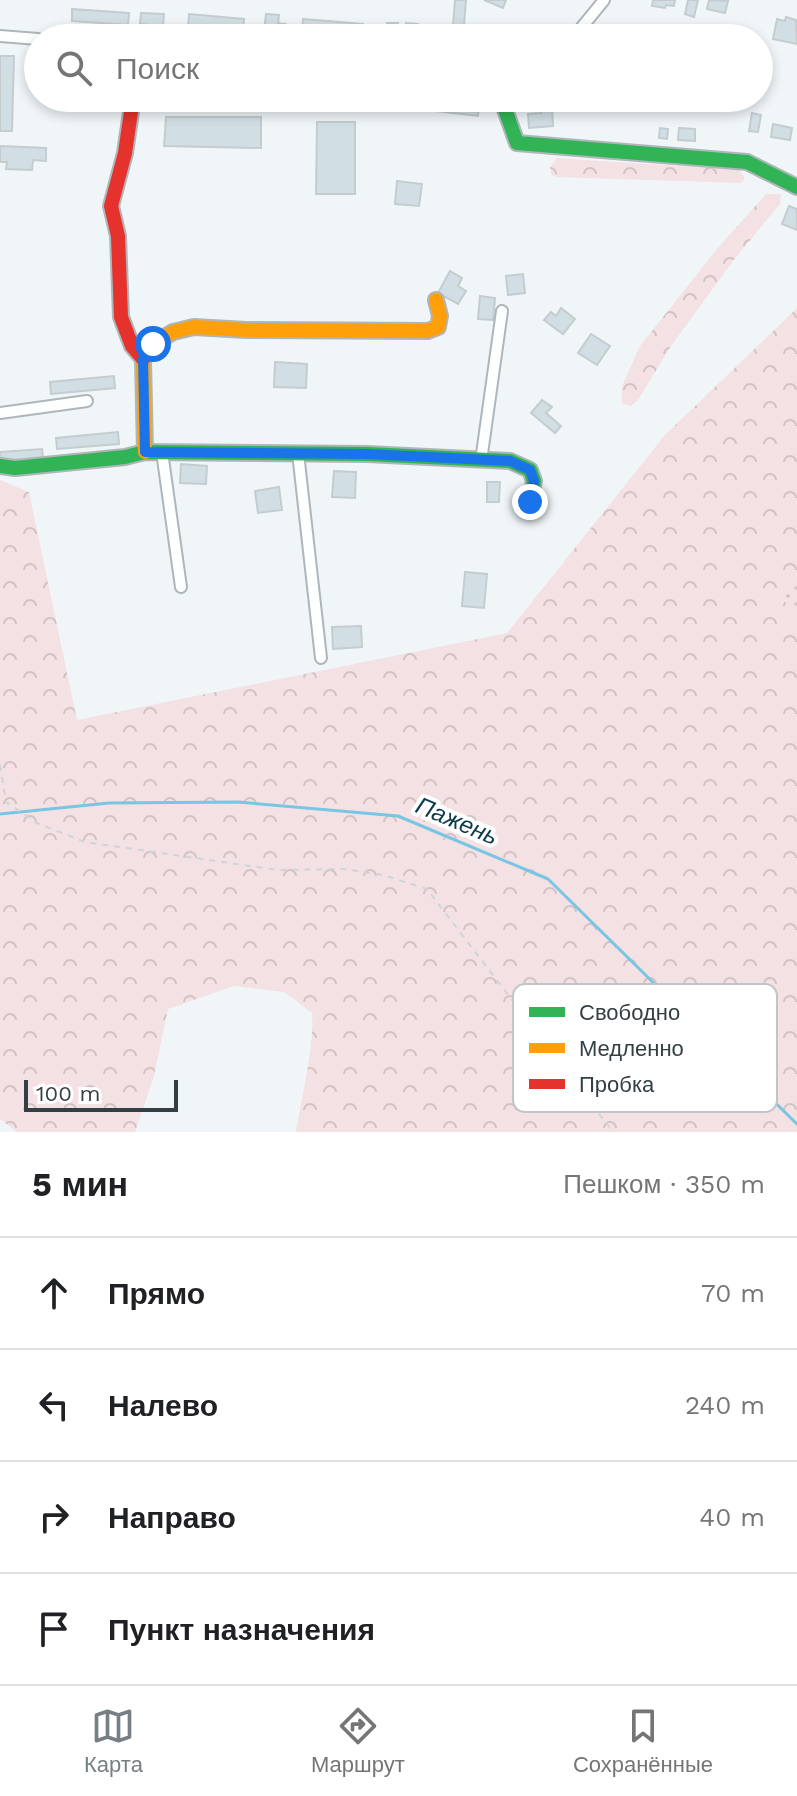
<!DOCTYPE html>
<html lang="ru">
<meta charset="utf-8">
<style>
:root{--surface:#fff;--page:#f2f2f2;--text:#202124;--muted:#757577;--line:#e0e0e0;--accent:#767f83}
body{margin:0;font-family:"Work Sans",sans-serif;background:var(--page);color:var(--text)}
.scale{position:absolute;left:24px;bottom:20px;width:154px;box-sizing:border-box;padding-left:8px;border:4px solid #343f44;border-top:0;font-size:22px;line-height:28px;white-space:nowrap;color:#343f44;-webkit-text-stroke:6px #fff;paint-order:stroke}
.stop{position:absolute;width:24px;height:24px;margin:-18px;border:6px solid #1a73e8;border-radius:50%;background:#fff}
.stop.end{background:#1a73e8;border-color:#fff;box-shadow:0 2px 8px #0008}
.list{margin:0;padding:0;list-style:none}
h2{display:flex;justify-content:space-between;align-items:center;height:104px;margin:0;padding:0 32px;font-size:34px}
h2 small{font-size:26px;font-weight:400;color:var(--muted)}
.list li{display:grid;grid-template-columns:52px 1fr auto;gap:24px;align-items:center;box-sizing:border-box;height:112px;padding:0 32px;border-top:2px solid var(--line)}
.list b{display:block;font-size:30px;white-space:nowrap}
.list em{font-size:26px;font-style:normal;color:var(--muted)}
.icon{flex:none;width:44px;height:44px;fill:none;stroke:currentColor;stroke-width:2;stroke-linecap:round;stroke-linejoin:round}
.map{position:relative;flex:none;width:797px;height:1132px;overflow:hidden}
.search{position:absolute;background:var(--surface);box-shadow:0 4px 12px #0003;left:24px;right:24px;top:24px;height:88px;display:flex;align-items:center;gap:20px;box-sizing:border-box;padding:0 28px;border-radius:44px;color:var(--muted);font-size:30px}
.sheet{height:552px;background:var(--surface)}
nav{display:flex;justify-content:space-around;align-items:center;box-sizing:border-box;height:112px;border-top:2px solid var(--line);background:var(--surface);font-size:22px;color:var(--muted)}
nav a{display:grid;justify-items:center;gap:4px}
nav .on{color:var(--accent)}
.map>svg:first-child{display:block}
</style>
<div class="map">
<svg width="797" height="1132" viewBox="0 0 797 1132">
<defs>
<pattern id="forest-crowns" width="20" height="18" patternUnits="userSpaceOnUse" patternTransform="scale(2)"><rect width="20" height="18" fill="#f4e1e3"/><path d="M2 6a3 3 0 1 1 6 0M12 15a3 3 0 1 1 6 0" fill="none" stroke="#d2c2c4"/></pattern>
<pattern id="park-dots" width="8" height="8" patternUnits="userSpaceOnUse" patternTransform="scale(2)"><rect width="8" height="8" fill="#f4e1e3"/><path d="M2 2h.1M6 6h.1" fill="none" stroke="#d2c2c4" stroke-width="1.8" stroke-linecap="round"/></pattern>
</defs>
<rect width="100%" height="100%" fill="#f0f6f8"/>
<g fill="url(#forest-crowns)">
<path d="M557 158 739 170 745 178 741 183 555 177 551 174 550 167Z"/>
<path d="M766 194H781L780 204 733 261 671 346 638 400 631 406 622 404V386L640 346 717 249Z"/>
<path d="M797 308V582L779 598 797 609V1132H296C302 1093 314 1051 312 1013L284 992 234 986 168 1009 154 1076 135 1132H17L0 1119V480L29 492 77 720 507 633 665 435Z"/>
</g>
<path fill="url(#park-dots)" d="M797 582V609L779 598Z"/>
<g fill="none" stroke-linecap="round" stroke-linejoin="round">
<path stroke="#79c5e4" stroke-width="3" d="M0 814 109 803 238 802 398 816 548 879 797 1124"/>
</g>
<g fill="#d1dfe5" stroke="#c4cccf" stroke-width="2">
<path d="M455 0H466L463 38H452Z"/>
<path d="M484 0H506L503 8Z"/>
<path d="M653 0H675L674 6 666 5 665 8 652 6Z"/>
<path d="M688 0H698L694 17 685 14Z"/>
<path d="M709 0 728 1 725 13 707 9Z"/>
<path d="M72 9 129 13 128 25 72 21Z"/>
<path d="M141 13 164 14 163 26 140 24Z"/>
<path d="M189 14 244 19 243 35 188 30Z"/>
<path d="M266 14 279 15 278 23 286 24 285 32 291 33 290 38H263Z"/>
<path d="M786 17 796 20 797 44 773 39 777 19 785 21Z"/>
<path d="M303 19 363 24 362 38 302 37Z"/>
<path d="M387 23H398L397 35H406V23L418 24 417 36 433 38H384Z"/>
<path d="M0 56H14L12 131H0Z"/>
<path d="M412 98H480L478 116 411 108Z"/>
<path d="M649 98H664L663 111 648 110Z"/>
<path d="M552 107 553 126 529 128 528 114 541 113V108Z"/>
<path d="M752 113 761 115 758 132 749 131Z"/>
<path d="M166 117H261V148L164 146Z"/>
<path d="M317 122H355V194H316Z"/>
<path d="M773 124 792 128 790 140 771 137Z"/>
<path d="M660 128 668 129 667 139 659 138Z"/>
<path d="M679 128 695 129V141L678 140Z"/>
<path d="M0 146 46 148V161L33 160 32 170 6 169 7 162H0Z"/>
<path d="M397 181 422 184 419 206 395 204Z"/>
<path d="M789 206 797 209V230L782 224Z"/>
<path d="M450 271 462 278 458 286 466 291 458 304 438 293Z"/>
<path d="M523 274 525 293 508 295 506 276Z"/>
<path d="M480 296 495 298 493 320 478 319Z"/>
<path d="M561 308 575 319 563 334 544 320 551 312 556 316Z"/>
<path d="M591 334 610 346 597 365 578 353Z"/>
<path d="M275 362 307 364 306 388 274 387Z"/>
<path d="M114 376 115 388 51 394 50 382Z"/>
<path d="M542 400 552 407 546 413 561 426 555 433 531 413Z"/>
<path d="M118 432 119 444 57 449 56 438Z"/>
<path d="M42 449 43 458 0 461V452Z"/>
<path d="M181 464 207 466 206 484 180 483Z"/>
<path d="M334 471 356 472 355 498 332 497Z"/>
<path d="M487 482H500L499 502H487Z"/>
<path d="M279 487 282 510 258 513 255 491Z"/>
<path d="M465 572 487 574 484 608 462 606Z"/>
<path d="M361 626 362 647 333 649 332 627Z"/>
</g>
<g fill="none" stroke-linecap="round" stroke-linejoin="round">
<g stroke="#aeb6b9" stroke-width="14">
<g id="street">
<path d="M0 36 38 39"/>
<path d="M573 38 604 0"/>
<path d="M0 413 87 401"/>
<path d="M162 452 181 587"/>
<path d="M298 453 321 658"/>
<path d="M481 461 502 311"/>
</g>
</g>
<g stroke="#aeb6b9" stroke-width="18">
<g id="fast">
<path d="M504 98 503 104 517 143 747 162 797 187"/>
<path d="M0 466 15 468 125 457 145 452 367 454 510 461 530 470 534 481 530 502"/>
</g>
</g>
<g stroke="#aeb6b9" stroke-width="18">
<path id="slow" d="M145 452 143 359 153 344 173 332 194 327 246 330 428 331 438 327 440 316 436 300"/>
</g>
<g stroke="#aeb6b9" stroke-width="18">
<path id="jam" d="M133 98 125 153 111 206 118 236 121 317 132 346 143 359"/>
</g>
<path stroke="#d1d4d5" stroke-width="2" stroke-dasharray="6 6" stroke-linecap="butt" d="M0 765 6 802 37 823 85 842 278 870 344 869 383 875 427 889 613 1132"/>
<use href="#street" stroke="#fdfefe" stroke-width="10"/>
<use href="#fast" stroke="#30b455" stroke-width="14"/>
<use href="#slow" stroke="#ff9f0a" stroke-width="14"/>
<use href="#jam" stroke="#e5322d" stroke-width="14"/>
</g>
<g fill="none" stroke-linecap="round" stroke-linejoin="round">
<path stroke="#1a73e8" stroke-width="10" d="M153 344 143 359 145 452 367 454 510 461 530 470 534 481 530 502"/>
</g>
<g text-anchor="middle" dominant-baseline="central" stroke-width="8" stroke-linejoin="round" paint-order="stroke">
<g font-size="24" font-style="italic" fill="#0b3a4d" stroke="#fff">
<text transform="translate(457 821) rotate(23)">Пажень</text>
</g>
</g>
<rect x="513" y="984" width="264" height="128" rx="12" fill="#fff" stroke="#c2c5c7" stroke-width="2"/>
<rect x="529" y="1007" width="36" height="10" fill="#30b455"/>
<rect x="529" y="1043" width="36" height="10" fill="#ff9f0a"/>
<rect x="529" y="1079" width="36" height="10" fill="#e5322d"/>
<g font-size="22" fill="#343f44">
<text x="579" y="1020">Свободно</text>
<text x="579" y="1056">Медленно</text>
<text x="579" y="1092">Пробка</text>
</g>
</svg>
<div class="scale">100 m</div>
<div class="stop" style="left:153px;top:344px"></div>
<div class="stop end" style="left:530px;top:502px"></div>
<div class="search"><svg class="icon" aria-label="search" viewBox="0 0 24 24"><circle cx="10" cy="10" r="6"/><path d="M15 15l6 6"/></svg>Поиск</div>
</div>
<section class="sheet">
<h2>5 мин<small>Пешком · 350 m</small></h2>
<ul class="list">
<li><svg class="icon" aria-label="ahead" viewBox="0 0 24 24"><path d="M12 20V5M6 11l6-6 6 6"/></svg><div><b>Прямо</b></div><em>70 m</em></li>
<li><svg class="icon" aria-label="left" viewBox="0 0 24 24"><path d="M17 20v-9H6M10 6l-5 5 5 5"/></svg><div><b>Налево</b></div><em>240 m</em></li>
<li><svg class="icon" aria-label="right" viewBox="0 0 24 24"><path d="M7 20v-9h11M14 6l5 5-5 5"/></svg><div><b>Направо</b></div><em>40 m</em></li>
<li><svg class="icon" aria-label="arrive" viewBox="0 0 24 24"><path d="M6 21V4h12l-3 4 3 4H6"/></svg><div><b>Пункт назначения</b></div></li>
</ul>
</section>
<nav>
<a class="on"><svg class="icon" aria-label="map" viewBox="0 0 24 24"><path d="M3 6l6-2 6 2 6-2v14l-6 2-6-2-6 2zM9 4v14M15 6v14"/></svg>Карта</a>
<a><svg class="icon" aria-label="directions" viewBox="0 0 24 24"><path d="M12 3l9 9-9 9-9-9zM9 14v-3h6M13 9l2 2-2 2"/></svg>Маршрут</a>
<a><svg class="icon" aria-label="saved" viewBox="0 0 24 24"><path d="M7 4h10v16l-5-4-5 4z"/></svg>Сохранённые</a>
</nav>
